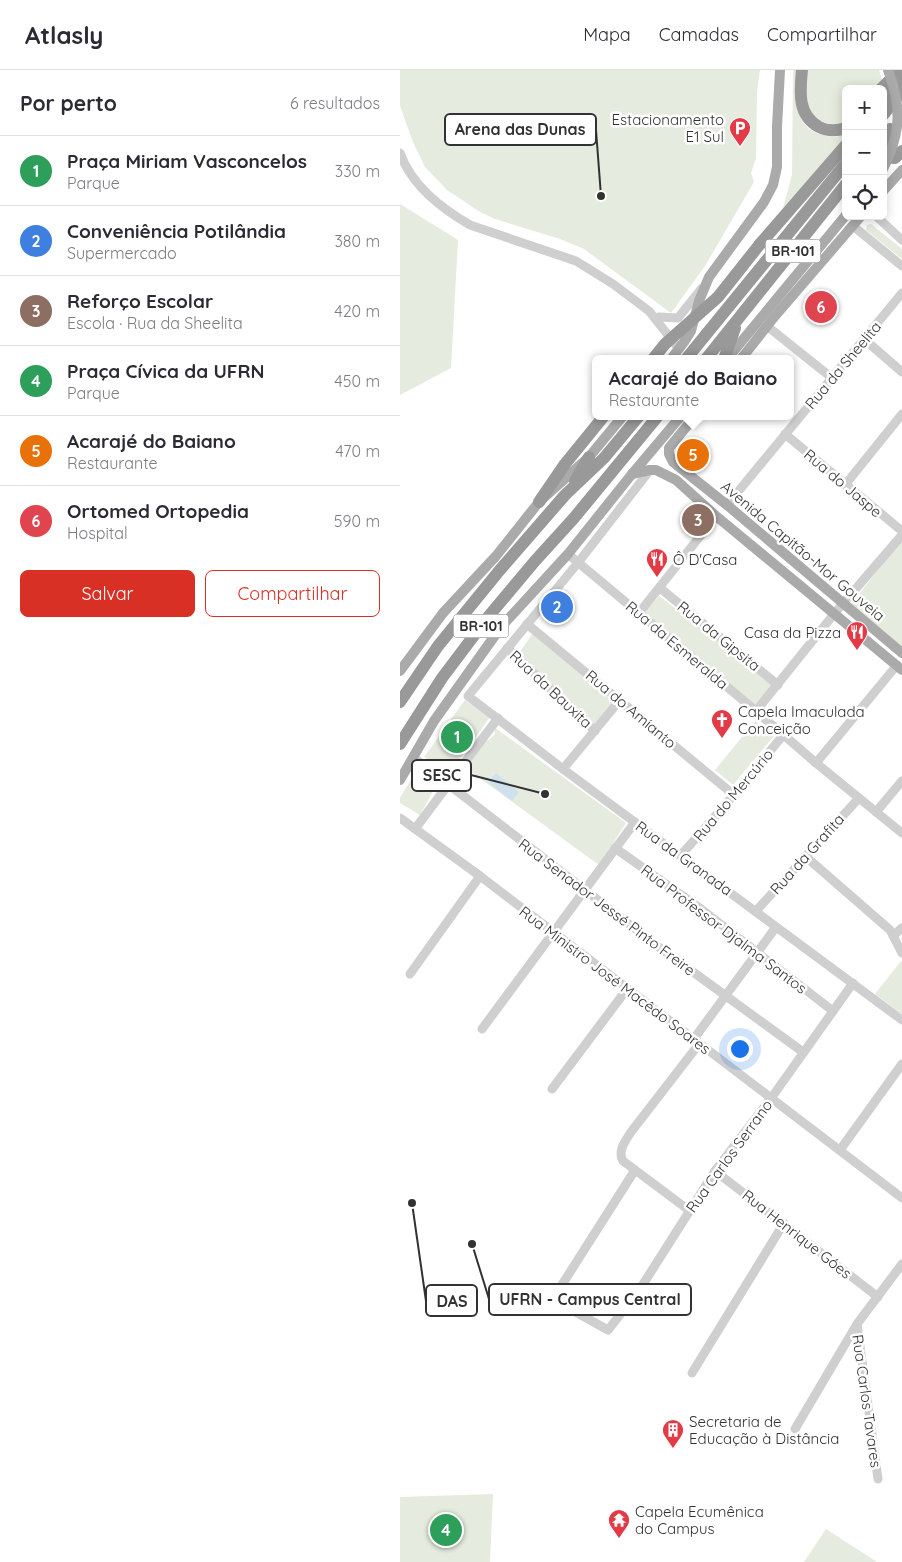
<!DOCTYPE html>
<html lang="pt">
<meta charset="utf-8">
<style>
:root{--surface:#fff;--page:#f2f2f3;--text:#2b2b33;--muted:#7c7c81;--line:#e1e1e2;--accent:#d93025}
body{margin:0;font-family:Quicksand,sans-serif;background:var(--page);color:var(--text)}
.controls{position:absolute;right:15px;top:15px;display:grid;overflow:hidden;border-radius:8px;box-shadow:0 2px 12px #0003}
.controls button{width:45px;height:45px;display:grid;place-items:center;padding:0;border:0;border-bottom:1px solid var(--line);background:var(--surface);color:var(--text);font:25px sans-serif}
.you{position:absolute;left:339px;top:978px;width:18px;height:18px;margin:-12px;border:4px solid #fff;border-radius:50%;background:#1a73e8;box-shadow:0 0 0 8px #1a73e833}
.badge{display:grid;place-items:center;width:32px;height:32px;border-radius:50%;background:var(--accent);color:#fff;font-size:16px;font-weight:700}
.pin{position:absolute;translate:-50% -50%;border:2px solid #fff;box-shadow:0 1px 5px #0006}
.popup{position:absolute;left:192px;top:285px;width:202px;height:65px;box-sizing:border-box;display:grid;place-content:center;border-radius:8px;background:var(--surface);filter:drop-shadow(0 1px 4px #0005);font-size:16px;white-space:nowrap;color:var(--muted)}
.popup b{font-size:19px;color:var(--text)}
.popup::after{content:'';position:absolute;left:50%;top:100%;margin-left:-10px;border:10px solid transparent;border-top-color:var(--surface)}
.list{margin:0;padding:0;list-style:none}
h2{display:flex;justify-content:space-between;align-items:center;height:65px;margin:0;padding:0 20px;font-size:21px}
h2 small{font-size:16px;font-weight:400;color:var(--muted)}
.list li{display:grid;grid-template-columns:32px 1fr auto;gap:15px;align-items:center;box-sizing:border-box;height:70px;padding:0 20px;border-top:1px solid var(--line)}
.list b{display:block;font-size:19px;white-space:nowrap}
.list p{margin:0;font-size:16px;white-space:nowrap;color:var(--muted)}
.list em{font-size:16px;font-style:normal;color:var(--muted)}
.actions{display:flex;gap:10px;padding:15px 20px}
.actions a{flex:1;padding:11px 0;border:1px solid var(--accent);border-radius:8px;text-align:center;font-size:18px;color:var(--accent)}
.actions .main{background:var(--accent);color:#fff}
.icon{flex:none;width:28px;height:28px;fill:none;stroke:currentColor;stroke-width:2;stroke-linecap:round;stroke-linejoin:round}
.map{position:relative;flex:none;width:502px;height:1492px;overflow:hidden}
header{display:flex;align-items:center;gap:30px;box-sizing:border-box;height:70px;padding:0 25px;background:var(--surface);border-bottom:1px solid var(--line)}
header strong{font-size:24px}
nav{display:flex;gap:28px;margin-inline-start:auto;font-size:18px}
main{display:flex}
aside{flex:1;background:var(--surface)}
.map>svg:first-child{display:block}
</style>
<header>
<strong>Atlasly</strong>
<nav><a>Mapa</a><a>Camadas</a><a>Compartilhar</a></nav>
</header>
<main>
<aside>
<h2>Por perto<small>6 resultados</small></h2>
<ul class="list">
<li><span class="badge" style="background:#2e9e5b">1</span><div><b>Praça Miriam Vasconcelos</b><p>Parque</p></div><em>330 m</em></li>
<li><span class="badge" style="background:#3f7fe0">2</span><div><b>Conveniência Potilândia</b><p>Supermercado</p></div><em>380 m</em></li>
<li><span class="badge" style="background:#8d6e63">3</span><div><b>Reforço Escolar</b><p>Escola · Rua da Sheelita</p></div><em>420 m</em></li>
<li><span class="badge" style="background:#2e9e5b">4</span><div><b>Praça Cívica da UFRN</b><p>Parque</p></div><em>450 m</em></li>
<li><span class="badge" style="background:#e8710a">5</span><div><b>Acarajé do Baiano</b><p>Restaurante</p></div><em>470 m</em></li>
<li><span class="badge" style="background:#e0444e">6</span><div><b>Ortomed Ortopedia</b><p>Hospital</p></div><em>590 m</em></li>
</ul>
<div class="actions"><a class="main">Salvar</a><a>Compartilhar</a></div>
</aside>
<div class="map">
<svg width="502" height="1492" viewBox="0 0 502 1492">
<rect width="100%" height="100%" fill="#fff"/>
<g fill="#e5ebde">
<path d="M0 0H360L357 22 356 88 351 103 354 112 305 196 271 243 184 179 160 169 95 149 80 142 47 120 25 97 13 72 0 36Z"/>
<path d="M393 0H397C398 25 391 58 423 65 431 67 439 68 446 63V67L383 138 392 105Z"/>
<path d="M406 0H479L483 12 478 19H446V54C402 57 407 34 406 0Z"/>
<path d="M0 134 58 170 51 298 0 325Z"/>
<path d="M471 154 502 179V189L466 160 467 155Z"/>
<path d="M502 469V580L449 537Z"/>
<path d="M259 526 373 613 357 639 244 543Z"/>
<path d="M133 563 174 596 214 633 195 656 118 585Z"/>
<path d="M65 630 90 647 49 704 24 687Z"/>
<path d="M355 651 374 666 333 715 315 700Z"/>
<path d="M94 657 226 753 199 795 63 696 81 672 89 670 95 664Z"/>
<path d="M19 696 39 710 20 745 0 733V728Z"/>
<path d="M501 891 502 893V944L475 924Z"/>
<path d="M93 1424 90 1492H0V1427Z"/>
<path d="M426 1459 477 1492H404Z"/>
</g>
<path fill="#cee1ed" d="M96 703 119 722 112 731 88 712Z"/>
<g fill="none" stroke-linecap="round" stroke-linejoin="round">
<g stroke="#cfcfcf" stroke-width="9">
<path d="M0 83C12 116 41 138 70 155L176 191 213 214 249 241 279 279"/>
<path d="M476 146 502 170"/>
<path d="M453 156 502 196"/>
<path d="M259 247 278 248 302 218"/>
<path d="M367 256 432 308"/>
<path d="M464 269 502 302"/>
<path d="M385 364 502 461"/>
<path d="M250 400 177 494 68 626 163 699 502 950"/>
<path d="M445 415 502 344"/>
<path d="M327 435 502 223"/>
<path d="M168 484 356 641 416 693 502 763"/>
<path d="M260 518 378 615"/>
<path d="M239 543 316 446"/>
<path d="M127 554 334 725"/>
<path d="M107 578 195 661"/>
<path d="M356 641 434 544 502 465"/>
<path d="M13 687 256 875 403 982"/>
<path d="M416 693 497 595"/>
<path d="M163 699 220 630"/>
<path d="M476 742 502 711"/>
<path d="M0 748 80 806 502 1128"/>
<path d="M15 759 98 648"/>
<path d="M215 778 301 839 433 941"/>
<path d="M281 785 334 725 384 664"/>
<path d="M405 786 490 860 502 883"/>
<path d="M356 841 459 728"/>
<path d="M494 865 502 858"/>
<path d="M10 904 80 806"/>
<path d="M82 959 235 752"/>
<path d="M293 970 376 857"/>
<path d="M152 1019 227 919"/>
<path d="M440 1080 502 994"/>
<path d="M235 1100 158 1221 157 1229 163 1235 208 1260 240 1219 315 1101 372 1027 453 913"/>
<path d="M315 1101 478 1227"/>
<path d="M290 1141 223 1091C217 1081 226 1070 231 1062L299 974"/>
<path d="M457 1254 478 1409"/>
<path d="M292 1303 384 1153"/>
<path d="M395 1359 457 1254 502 1194"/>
</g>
<g stroke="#aaa" stroke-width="10">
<path d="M483 121 502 100"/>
<path d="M271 289 284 272 291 261 299 231 309 207 364 132 373 115 377 97V57L380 0"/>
<path d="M327 289 446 145"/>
<path d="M341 289 375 246 461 146"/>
<path d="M295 346 269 378V384L273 392 327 435 502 583"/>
<path d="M232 404 250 400H256L276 410 316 446 502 600"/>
<path d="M0 601 43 543 96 486 139 432 189 387 223 346"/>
<path d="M0 710 34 651 101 557 168 484 232 404 281 346"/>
</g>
<g stroke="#999" stroke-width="12">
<path d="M402 0C400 21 397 45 419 57 427 61 437 61 446 58"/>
<path d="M481 19 500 0"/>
<path d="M487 26 502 9"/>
<path d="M483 45 502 21"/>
<path d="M490 59 487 87 495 88 502 81"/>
<path d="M360 174 446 75"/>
<path d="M286 289 446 93"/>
<path d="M306 289 446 114"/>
<path d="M324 289 335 258"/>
<path d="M175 411 189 387"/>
<path d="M139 432 165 394 204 346"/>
<path d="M0 632 38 576 99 501 165 425 204 388 239 346"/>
<path d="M0 674 42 608 88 547 135 491 174 448 258 346"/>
</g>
<path stroke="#aaa" stroke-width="10" d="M483 99C501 64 502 37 488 0"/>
<path stroke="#999" stroke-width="12" d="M253 289 265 274 318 227 360 174"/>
</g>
<defs>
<g id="parking-pin" transform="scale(1.125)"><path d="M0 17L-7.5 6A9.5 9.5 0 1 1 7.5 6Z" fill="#e23b47" stroke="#fff"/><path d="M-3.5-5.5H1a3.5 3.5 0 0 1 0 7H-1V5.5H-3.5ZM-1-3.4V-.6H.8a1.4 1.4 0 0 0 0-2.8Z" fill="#fff"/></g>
<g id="restaurant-pin" transform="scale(1.125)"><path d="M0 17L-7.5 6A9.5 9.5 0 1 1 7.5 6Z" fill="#e23b47" stroke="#fff"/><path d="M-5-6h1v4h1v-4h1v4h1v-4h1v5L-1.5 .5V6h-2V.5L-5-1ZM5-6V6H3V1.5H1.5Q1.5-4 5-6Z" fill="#fff"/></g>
<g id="church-pin" transform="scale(1.125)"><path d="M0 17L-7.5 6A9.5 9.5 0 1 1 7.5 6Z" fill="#e23b47" stroke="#fff"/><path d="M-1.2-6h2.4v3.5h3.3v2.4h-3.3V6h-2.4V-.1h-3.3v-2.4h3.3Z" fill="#fff"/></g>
<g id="building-pin" transform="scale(1.125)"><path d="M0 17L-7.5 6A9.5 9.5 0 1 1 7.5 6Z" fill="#e23b47" stroke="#fff"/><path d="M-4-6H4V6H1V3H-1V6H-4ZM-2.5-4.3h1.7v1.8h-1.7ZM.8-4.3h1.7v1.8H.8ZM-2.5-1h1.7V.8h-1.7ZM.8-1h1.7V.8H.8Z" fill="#fff"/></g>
<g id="temple-pin" transform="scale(1.125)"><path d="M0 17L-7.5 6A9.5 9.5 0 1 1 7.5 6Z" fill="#e23b47" stroke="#fff"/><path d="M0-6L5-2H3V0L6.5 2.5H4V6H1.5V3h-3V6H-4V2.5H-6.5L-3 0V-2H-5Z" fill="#fff"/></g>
</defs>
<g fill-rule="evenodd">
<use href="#parking-pin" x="340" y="58"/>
<use href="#restaurant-pin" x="257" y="489"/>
<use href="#restaurant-pin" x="457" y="562"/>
<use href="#church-pin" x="322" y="650"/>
<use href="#building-pin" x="273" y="1360"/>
<use href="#temple-pin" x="219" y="1450"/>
</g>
<g text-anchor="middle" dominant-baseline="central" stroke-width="5" stroke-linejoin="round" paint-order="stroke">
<g fill="#fff" stroke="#707070" stroke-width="1">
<rect x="365.5" y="169.5" width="55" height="23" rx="4"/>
<rect x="53.5" y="544.5" width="55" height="23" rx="4"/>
</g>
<g font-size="14" font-weight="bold" fill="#323232">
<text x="393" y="181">BR-101</text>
<text x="81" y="556">BR-101</text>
</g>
<g font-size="15" fill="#323232" stroke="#fff" text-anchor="start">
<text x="324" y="49" text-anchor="end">Estacionamento<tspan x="324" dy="17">E1 Sul</tspan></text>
<text x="273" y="489">Ô D'Casa</text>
<text x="441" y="562" text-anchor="end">Casa da Pizza</text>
<text x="338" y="641">Capela Imaculada<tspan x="338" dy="17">Conceição</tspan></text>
<text x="289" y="1351">Secretaria de<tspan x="289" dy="17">Educação à Distância</tspan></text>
<text x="235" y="1441">Capela Ecumênica<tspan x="235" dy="17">do Campus</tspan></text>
</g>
<g font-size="15" fill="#323232" stroke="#fff">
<text transform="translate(443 295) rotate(-50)">Rua da Sheelita</text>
<text transform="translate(443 413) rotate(40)">Rua do Jaspe</text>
<text transform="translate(403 481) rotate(40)">Avenida Capitão-Mor Gouveia</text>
<text transform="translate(319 566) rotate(39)">Rua da Gipsita</text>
<text transform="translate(277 575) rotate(40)">Rua da Esmeralda</text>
<text transform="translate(151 619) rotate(43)">Rua da Bauxita</text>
<text transform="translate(231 639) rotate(40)">Rua do Amianto</text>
<text transform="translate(333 725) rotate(-50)">Rua do Mercúrio</text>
<text transform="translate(407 784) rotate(-48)">Rua da Grafita</text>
<text transform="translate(284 788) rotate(36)">Rua da Granada</text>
<text transform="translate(207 837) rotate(37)">Rua Senador Jessé Pinto Freire</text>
<text transform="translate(324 859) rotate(37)">Rua Professor Djalma Santos</text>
<text transform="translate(215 910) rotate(37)">Rua Ministro José Macêdo Soares</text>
<text transform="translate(329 1086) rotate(-54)">Rua Carlos Serrano</text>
<text transform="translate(397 1164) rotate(38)">Rua Henrique Góes</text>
<text transform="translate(467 1331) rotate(82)">Rua Carlos Tavares</text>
</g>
</g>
<path fill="none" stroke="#323232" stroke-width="2" d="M201 126L196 60M145 724L71 705M72 1174L89 1229M12 1133L26 1231"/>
<g fill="#323232" stroke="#fff" stroke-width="2">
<circle cx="201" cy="126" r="5"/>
<circle cx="145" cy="724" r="5"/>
<circle cx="72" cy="1174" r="5"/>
<circle cx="12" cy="1133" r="5"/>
</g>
<g fill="#fff" stroke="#323232" stroke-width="2">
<rect x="45" y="44" width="151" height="31" rx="5"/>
<rect x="12" y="690" width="59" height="31" rx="5"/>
<rect x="89" y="1214" width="202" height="31" rx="5"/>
<rect x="26" y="1215" width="51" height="31" rx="5"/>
</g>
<g font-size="16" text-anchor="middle" font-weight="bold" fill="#323232">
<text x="120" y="65">Arena das Dunas</text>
<text x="42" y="711">SESC</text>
<text x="190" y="1235">UFRN - Campus Central</text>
<text x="52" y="1237">DAS</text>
</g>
</svg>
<div class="controls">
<button>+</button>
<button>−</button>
<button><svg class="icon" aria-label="locate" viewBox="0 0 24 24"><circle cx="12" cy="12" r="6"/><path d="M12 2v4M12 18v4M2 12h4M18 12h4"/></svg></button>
</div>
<div class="you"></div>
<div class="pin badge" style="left:57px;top:667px;background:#2e9e5b">1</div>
<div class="pin badge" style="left:157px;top:537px;background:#3f7fe0">2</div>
<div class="pin badge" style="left:298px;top:450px;background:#8d6e63">3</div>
<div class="pin badge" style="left:46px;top:1460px;background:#2e9e5b">4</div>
<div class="pin badge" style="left:293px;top:385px;background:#e8710a">5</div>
<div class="popup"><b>Acarajé do Baiano</b>Restaurante</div>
<div class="pin badge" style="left:421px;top:237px;background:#e0444e">6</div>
</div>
</main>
